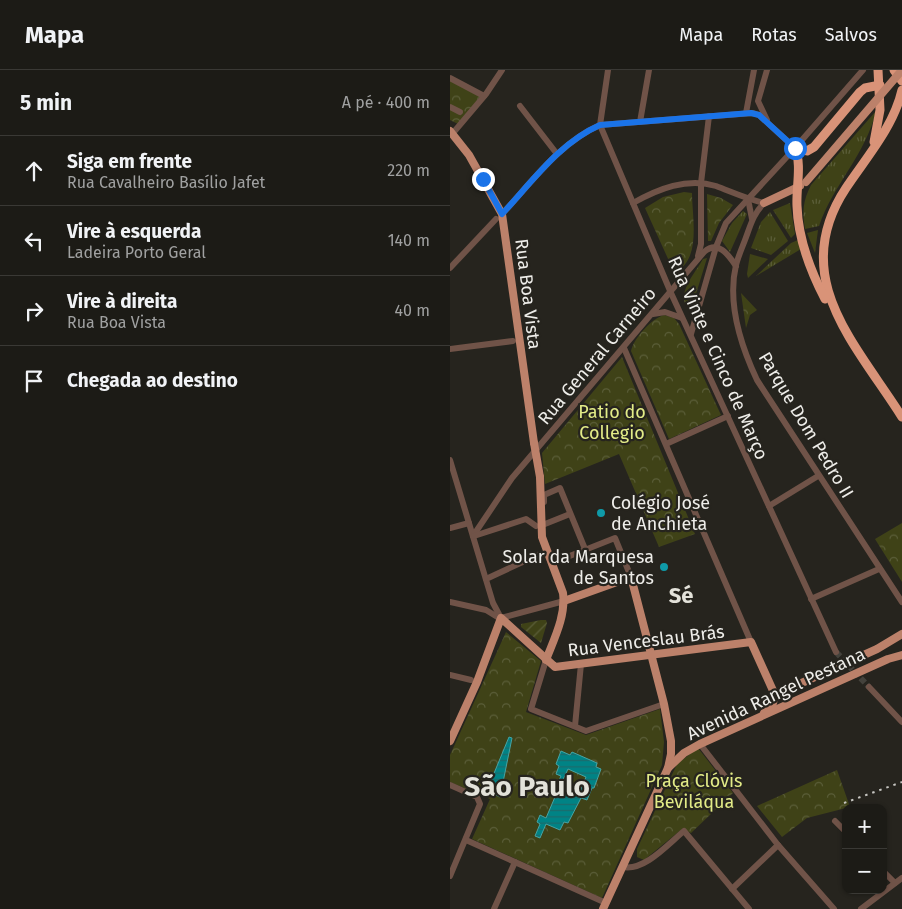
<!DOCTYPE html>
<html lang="pt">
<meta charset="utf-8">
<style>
:root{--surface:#1c1b16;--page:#25241f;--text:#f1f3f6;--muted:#a0a1a1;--line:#3a3935}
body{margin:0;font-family:"Fira Sans",sans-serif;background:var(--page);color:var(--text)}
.controls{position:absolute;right:15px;bottom:15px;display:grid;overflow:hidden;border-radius:10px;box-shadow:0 1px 4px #0004}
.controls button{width:45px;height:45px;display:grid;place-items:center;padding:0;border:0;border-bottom:1px solid var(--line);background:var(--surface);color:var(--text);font:25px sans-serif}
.stop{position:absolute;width:15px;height:15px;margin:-11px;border:4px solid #1a73e8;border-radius:50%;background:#fff}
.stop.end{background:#1a73e8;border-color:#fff;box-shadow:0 1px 5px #0008}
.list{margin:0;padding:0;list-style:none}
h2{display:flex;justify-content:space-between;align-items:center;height:65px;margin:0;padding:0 20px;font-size:21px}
h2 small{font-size:16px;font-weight:400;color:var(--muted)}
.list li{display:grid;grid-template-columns:32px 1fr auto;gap:15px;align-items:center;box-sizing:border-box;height:70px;padding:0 20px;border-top:1px solid var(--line)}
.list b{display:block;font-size:19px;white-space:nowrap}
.list p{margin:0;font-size:16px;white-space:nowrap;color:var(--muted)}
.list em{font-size:16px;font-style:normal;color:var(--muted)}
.icon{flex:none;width:28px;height:28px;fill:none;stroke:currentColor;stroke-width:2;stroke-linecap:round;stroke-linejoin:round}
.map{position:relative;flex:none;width:452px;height:839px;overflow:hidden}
header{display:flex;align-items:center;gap:30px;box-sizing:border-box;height:70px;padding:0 25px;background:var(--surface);border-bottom:1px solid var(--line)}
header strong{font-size:24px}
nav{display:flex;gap:28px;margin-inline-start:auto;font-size:18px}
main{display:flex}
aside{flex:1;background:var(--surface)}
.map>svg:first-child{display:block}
</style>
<header>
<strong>Mapa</strong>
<nav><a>Mapa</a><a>Rotas</a><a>Salvos</a></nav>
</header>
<main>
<aside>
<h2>5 min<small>A pé · 400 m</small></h2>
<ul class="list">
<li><svg class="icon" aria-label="ahead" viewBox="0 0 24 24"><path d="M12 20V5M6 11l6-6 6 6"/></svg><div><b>Siga em frente</b><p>Rua Cavalheiro Basílio Jafet</p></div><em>220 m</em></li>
<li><svg class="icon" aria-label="left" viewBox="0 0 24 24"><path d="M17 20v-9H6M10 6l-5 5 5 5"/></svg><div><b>Vire à esquerda</b><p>Ladeira Porto Geral</p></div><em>140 m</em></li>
<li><svg class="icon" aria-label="right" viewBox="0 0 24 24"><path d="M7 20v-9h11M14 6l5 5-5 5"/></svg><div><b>Vire à direita</b><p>Rua Boa Vista</p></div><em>40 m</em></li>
<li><svg class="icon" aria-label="arrive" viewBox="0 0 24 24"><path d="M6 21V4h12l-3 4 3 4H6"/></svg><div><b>Chegada ao destino</b></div></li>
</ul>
</aside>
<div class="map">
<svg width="452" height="839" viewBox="0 0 452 839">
<defs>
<pattern id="grass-tufts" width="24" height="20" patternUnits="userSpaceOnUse" patternTransform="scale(1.25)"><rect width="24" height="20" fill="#3f4217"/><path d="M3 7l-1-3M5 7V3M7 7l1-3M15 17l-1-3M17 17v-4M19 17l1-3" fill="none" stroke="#5b5e39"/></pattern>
<pattern id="forest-crowns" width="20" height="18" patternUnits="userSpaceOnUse" patternTransform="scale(1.25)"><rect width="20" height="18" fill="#3f4217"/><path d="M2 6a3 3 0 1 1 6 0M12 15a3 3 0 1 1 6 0" fill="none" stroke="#5b5e39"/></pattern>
<pattern id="garden-furrows" width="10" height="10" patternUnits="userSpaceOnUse" patternTransform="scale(1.25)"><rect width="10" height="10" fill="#3f4217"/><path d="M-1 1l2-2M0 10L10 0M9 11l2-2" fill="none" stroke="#5b5e39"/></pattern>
<pattern id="water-rules" width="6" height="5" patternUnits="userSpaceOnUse" patternTransform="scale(1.25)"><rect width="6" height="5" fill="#008385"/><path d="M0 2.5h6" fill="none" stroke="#1c6b6c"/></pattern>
</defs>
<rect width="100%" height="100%" fill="#26241e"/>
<g fill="url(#grass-tufts)">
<path d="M426 41C416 84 383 115 369 156L355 159C352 141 353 131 361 115Z"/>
<path d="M340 133 345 164 341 168 323 140Z"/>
<path d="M293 141 297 144 280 182 272 171 282 153Z"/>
<path d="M320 142 338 171 321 185 301 178 311 152Z"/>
<path d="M368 160 365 183 357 163Z"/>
<path d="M348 170 351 179 306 206 341 173Z"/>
<path d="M300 184 318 189 298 208 297 204Z"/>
</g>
<g fill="url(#forest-crowns)">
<path d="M0 10 30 27 8 54 0 50Z"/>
<path d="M234 122 242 123C242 146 252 192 224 202L195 138 213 127Z"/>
<path d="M257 124 271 128 283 135 269 153 261 171H258Z"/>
<path d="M257 188 242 237 240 239C223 227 246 202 253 189Z"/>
<path d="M291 223 307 240 300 245 296 258Z"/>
<path d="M214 245 224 248 229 254 271 345 219 369 181 281C183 269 202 248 214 245Z"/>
<path d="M172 287 245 464 209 477 169 384 95 414 92 383Z"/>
<path d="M452 453V512L425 469Z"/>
<path d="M56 562 91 591 76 642 136 665 210 639 214 672 212 695 152 828 22 769 40 729 0 712V685Z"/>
<path d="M248 678 283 723 241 763 232 759 194 790 187 787V779L227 694Z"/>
<path d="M387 700 400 737 357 748 332 767 307 736Z"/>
</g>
<path fill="url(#garden-furrows)" d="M91 550H96L97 553 91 573 71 557V554Z"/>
<g fill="url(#water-rules)" stroke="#47a3a3" fill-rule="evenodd">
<path d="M59 667 62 668 50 727 40 722 43 715 40 713Z"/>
<path d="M111 681 120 685 122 682 147 693 146 697 151 699 144 718H142L137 730 131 728 118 753 114 752 110 760 96 754 90 768 85 766 90 754 87 752 90 745 96 748 105 727 102 725 111 706 106 704 109 696 106 694ZM118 699 136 707 129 724 110 716Z"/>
</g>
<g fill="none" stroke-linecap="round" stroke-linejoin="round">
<path stroke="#44423c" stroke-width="6" stroke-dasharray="6 3" stroke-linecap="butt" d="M386 582 419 617"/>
<g stroke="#705348" stroke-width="6">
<path d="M158 0 150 55 221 223 386 582"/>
<path d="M0 8 34 26"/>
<path d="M70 36 107 84"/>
<path d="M0 37 10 42"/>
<path d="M296 43 304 0"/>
<path d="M317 50 308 31 317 0"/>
<path d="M190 52 199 0"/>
<path d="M3 63 36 24 52 0"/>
<path d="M298 129 302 149"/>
<path d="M183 133C208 119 237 107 266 116 282 122 297 129 314 133"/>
<path d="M314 133C303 144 300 157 295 170 292 178 288 187 286 195 277 233 291 276 307 310L452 532"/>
<path d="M52 144C82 112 109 73 150 55L303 43 309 45 345 78"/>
<path d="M248 186 251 174V113L259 46"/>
<path d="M0 198 46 149"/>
<path d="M203 244 215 242 232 248"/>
<path d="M241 264 266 177 276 153 345 78 413 0"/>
<path d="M174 278 301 572"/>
<path d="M0 279 63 271"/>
<path d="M216 374 278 346"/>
<path d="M0 390 43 533 51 548"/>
<path d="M94 432V425L110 418 135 479"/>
<path d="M319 436 368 406"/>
<path d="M95 454 120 444"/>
<path d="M0 458 19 453"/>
<path d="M23 466 62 408 254 182C268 170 278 184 286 196"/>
<path d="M24 466 76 449 86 456"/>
<path d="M102 485 107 491 165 468 181 507"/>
<path d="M36 509 90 484"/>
<path d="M361 529 429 499"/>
<path d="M0 532 36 540 49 548"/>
<path d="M51 548 114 531"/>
<path d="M96 590 81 639 136 661 214 634"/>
<path d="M0 605 21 610"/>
<path d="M419 617 452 652"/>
<path d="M125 656 131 594"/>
<path d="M250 674 328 775 384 839"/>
<path d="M0 715 27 727 30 734 0 806"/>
<path d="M385 751 396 762"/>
<path d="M16 770 156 833"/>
<path d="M173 797C195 801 218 774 234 761L299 839"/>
<path d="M433 801 445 813"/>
<path d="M282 819 328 775"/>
<path d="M44 839 65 792"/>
<path d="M411 839 452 808"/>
</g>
<g stroke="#bc816a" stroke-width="8">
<path d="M0 61 19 85 52 144 84 373"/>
<path d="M314 133 350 116"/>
<path d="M90 407 92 467 113 523C116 546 104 569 96 590"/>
<path d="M114 531 181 507 214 634 221 671V684L218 698 153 839"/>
<path d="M325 625 427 579 452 564"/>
<path d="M314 643 323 633 325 625"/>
<path d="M0 671 27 612 51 548 105 597 301 572 325 625"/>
<path d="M218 698 234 683 250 674 438 589 452 585"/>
</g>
<g stroke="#d99378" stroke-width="9">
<path d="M444 0 452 11"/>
<path d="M452 20C444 56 416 88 396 118 337 207 406 274 452 347"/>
<path d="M424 72 430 40 428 0"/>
<path d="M345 78C352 95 346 117 347 136 348 167 361 202 375 229"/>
<path d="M345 78 357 81 364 77 410 22 415 18 430 15"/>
</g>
<path stroke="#c7c6c2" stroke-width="2" stroke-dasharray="2.5 5" stroke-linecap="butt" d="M394 733 452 712"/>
<g stroke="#bc816a" stroke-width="8">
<path d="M356 112 452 0"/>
<path d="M84 373 90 407"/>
</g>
</g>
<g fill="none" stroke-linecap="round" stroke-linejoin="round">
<path stroke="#1a73e8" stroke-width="6" d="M33 109 52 144C82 112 109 73 150 55L301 43 309 45 345 78"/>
</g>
<g fill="#0f9aa8" stroke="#26241e" stroke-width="2">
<circle cx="151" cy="443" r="5"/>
<circle cx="214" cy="497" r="5"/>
</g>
<g text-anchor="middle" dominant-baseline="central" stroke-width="4.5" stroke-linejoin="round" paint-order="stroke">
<g font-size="18" fill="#eeede9" stroke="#26241e">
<text transform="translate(78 224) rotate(83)">Rua Boa Vista</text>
<text transform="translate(147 286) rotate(-50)">Rua General Carneiro</text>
<text transform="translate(268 288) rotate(66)">Rua Vinte e Cinco de Março</text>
<text transform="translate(356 355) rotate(59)">Parque Dom Pedro II</text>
<text transform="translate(196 571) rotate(-7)">Rua Venceslau Brás</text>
<text transform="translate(326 624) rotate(-25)">Avenida Rangel Pestana</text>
</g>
<g font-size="18" fill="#e2eb87" stroke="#26241e">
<text x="162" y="342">Patio do<tspan x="162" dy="21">Collegio</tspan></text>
<text x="244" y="711">Praça Clóvis<tspan x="244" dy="21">Beviláqua</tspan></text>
</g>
<g font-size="18" fill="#eeede9" stroke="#26241e" text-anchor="start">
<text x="161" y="433">Colégio José<tspan x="161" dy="21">de Anchieta</tspan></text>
<text x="204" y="487" text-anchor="end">Solar da Marquesa<tspan x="204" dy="21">de Santos</tspan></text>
</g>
<g font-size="22" font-weight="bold" fill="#e3e2da" stroke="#26241e">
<text x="231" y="525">Sé</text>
</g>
<g font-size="28" font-weight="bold" fill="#e3e2da" stroke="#26241e">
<text x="77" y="716">São Paulo</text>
</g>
</g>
</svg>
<div class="controls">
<button>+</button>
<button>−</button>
</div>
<div class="stop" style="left:345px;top:78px"></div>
<div class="stop end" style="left:33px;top:109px"></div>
</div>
</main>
